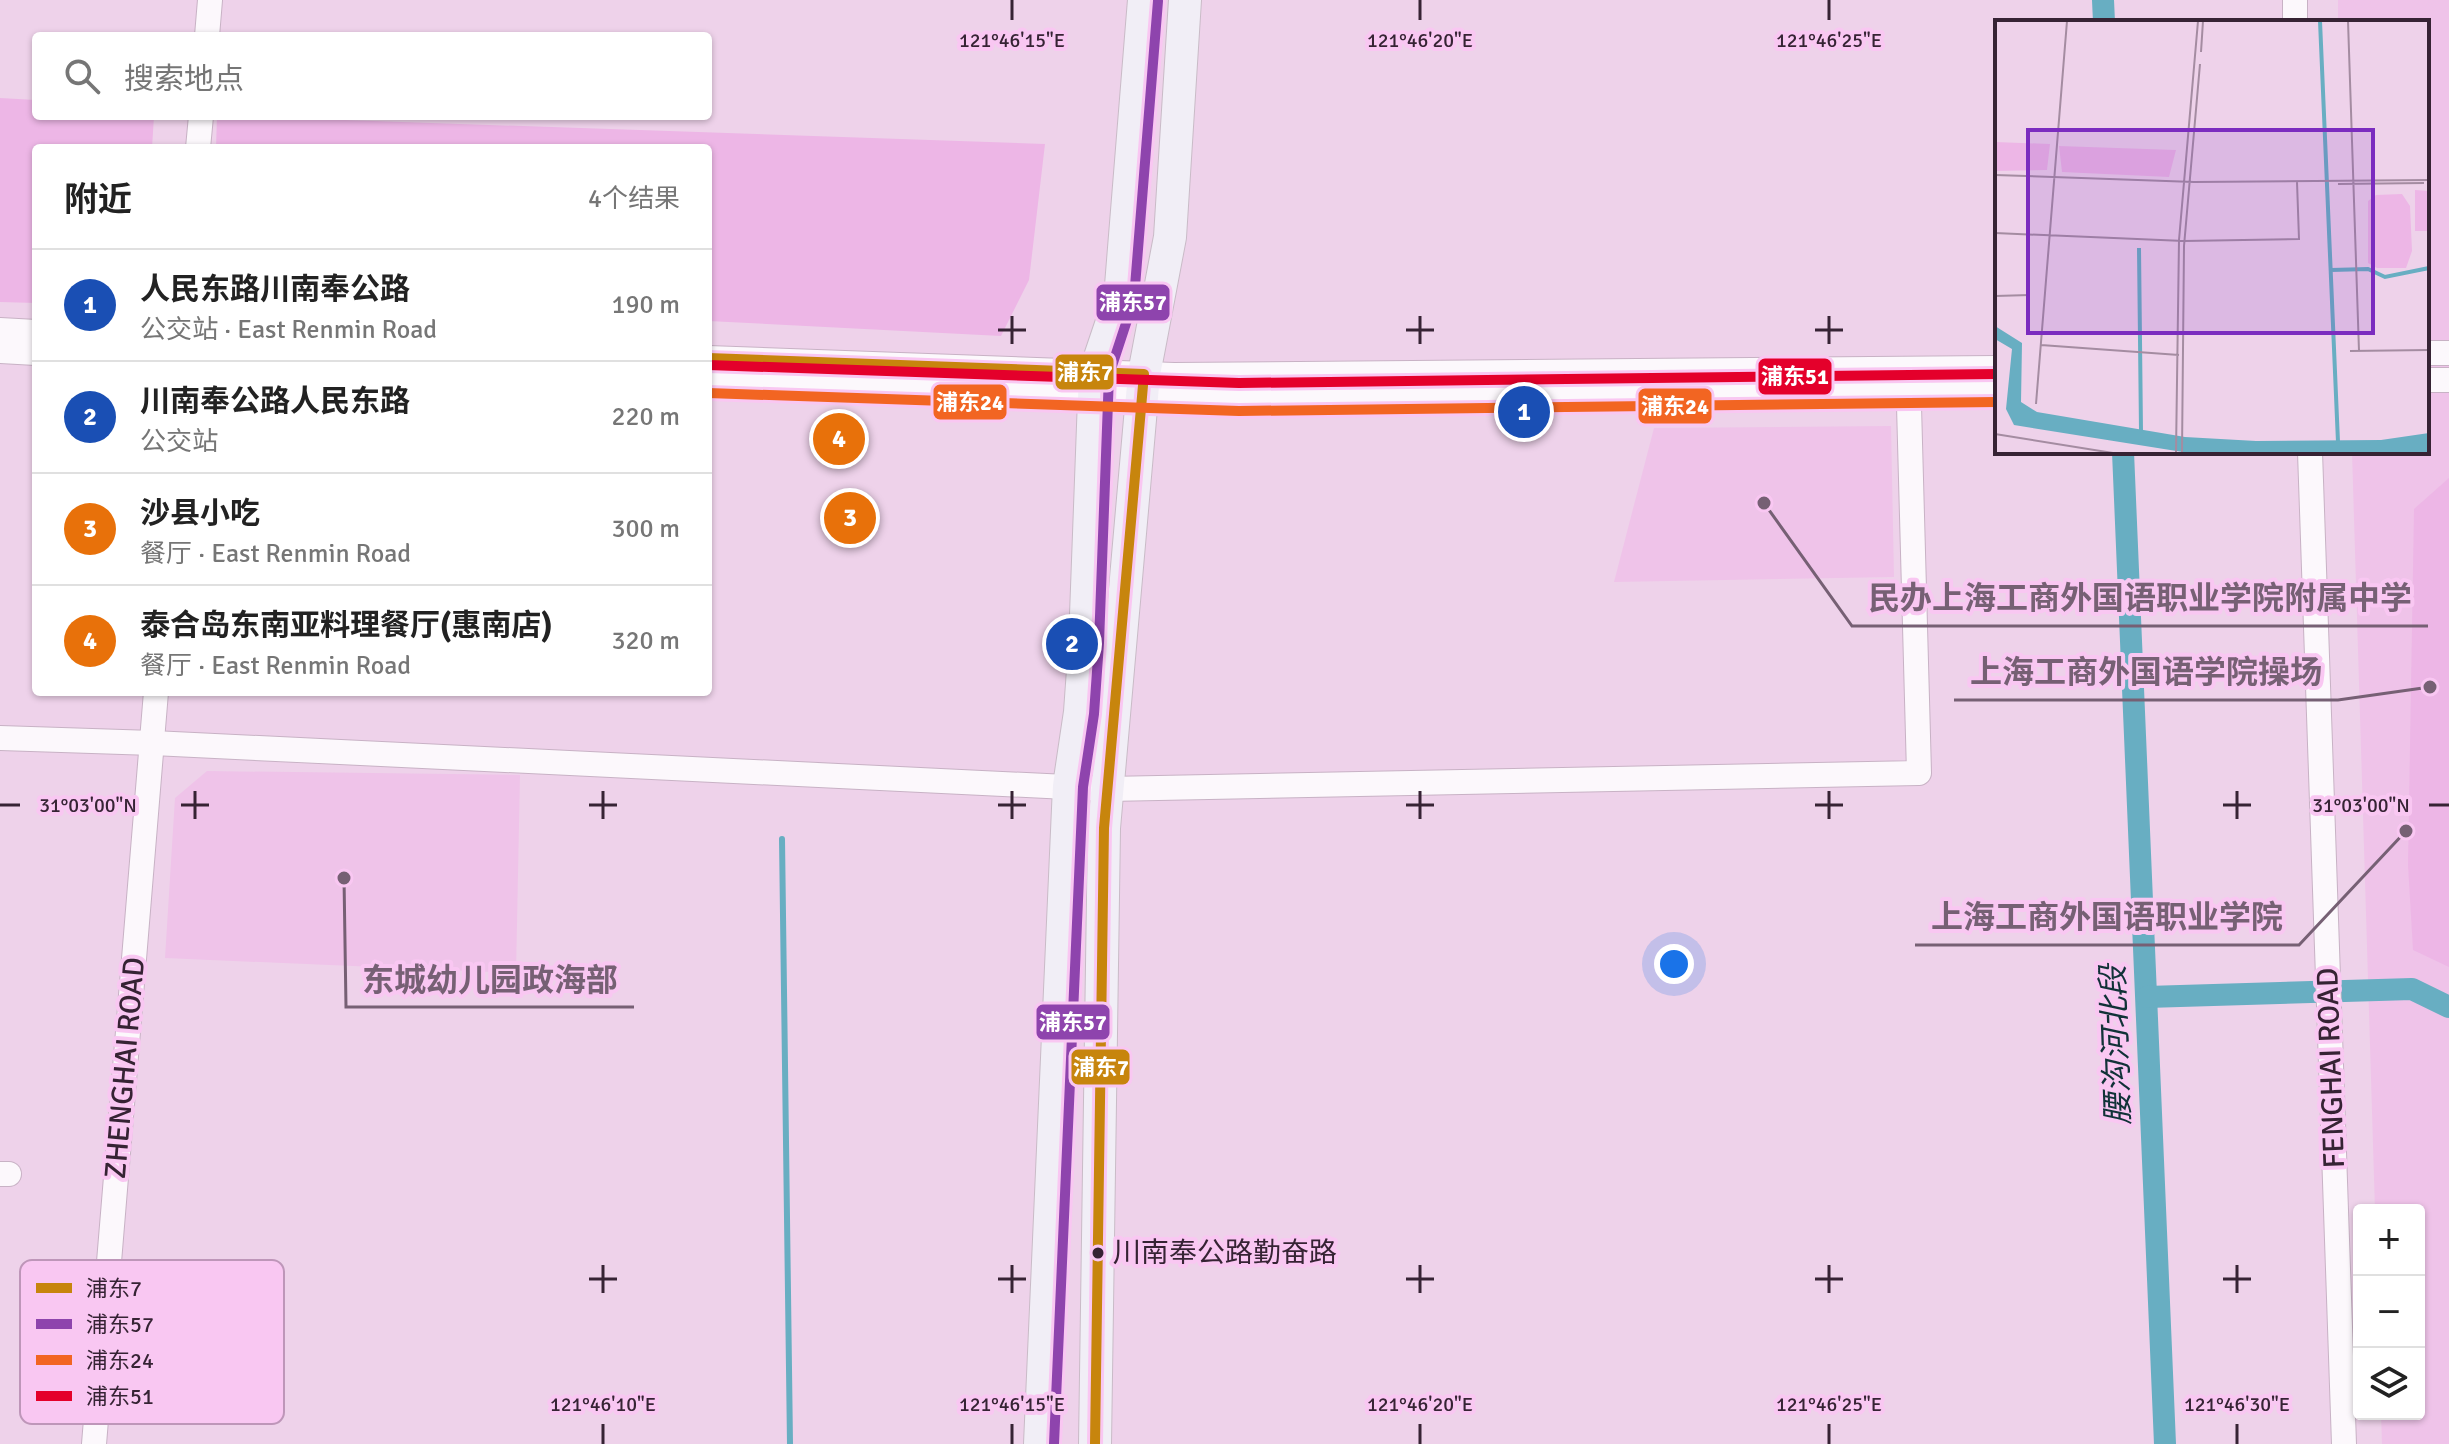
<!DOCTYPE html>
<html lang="zh">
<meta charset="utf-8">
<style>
:root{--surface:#fff;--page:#f2f2f2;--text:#222;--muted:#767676;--line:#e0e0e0;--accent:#1a73e8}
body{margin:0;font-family:Signika,"Noto Sans SC",sans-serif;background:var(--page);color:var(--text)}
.controls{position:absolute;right:24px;bottom:24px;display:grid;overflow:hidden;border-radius:8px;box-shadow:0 2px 6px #0004}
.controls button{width:72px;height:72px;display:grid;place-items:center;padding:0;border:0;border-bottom:2px solid var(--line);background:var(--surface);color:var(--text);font:40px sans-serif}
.you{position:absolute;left:1674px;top:964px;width:28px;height:28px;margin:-20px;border:6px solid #fff;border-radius:50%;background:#1a73e8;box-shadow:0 0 0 12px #1a73e833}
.badge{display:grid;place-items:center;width:52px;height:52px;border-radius:50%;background:var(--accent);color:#fff;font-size:26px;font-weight:700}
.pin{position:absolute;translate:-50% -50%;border:4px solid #fff;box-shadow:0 2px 8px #0006}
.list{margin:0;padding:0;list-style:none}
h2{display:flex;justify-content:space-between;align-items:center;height:104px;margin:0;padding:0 32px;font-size:34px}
h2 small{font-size:26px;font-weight:400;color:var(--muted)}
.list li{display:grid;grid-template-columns:52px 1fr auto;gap:24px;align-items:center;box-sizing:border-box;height:112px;padding:0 32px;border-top:2px solid var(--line)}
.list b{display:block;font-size:30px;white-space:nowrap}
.list p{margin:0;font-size:26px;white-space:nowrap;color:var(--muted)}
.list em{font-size:26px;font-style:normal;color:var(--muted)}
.icon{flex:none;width:44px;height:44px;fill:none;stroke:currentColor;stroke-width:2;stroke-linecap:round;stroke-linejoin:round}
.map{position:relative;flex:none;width:2449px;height:1444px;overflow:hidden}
.search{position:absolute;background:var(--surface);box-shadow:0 2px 6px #0004;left:32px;top:32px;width:680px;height:88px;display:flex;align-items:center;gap:20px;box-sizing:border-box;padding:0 28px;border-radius:8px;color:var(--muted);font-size:30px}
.panel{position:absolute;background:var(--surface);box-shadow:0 2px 6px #0004;left:32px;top:144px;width:680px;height:552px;border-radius:8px}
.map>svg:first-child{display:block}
</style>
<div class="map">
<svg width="2449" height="1444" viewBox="0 0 2449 1444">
<rect width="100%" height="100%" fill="#eed2ea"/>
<g fill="#efc3e9">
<path d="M2338 0H2449V1444H2382L2381 1414H2419V1210H2375L2352 452H2427V22H2338Z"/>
<path d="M1891 426 1894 577 1614 582 1654 428Z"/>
<path d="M207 771 520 775 516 973 165 958 175 798Z"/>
</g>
<g fill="#edb6e6">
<path d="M0 98 36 100V116H154L152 148H36V303L0 302Z"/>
<path d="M217 116 258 117 1045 144 1029 280 1001 336 708 321V148H216Z"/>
<path d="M2449 478V967L2413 950 2408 865 2414 509Z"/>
</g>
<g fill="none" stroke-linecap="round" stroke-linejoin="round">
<path stroke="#68aec2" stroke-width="6" d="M782 839 790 1444"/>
<g stroke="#68aec2" stroke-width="22">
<path d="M2103 0 2104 22"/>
<path d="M2123 452 2165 1444"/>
<path d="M2147 997 2412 989 2449 1007"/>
</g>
<g stroke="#c8b2c5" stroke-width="26">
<g id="minor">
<path d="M2295 0V22"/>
<path d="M207 36 210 0"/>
<path d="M198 148 201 116"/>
<path d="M0 330 36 332"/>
<path d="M0 351 36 353"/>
<path d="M2427 353H2449"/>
<path d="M708 358 1174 375 1997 368"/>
<path d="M708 379 1239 397 1997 388"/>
<path d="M2427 380H2449"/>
<path d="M2310 452 2344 1444"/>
<path d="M0 738 153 743 1108 789 1919 773 1908 369"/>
<path d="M0 1174H9"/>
<path d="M94 1444 156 692"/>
</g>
</g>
<g stroke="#c9bbc7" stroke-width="34">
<g id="major">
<path d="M1040 1444 1069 786 1080 712 1085 642 1095 372 1120 298 1144 0"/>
<path d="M1095 1444 1104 828 1144 374 1170 237 1185 0"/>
</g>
</g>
<use href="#minor" stroke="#fcf8fc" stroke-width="24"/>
<use href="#major" stroke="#f1eef6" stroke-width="32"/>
<g stroke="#f9c7f2" stroke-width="16">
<path id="bus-1" d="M708 358 1144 374 1104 828 1095 1444"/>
</g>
<g stroke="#f9c7f2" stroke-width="16">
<path id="bus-2" d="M1054 1444 1083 787 1094 714 1099 643 1109 375 1134 299 1158 1"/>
</g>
<g stroke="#f9c7f2" stroke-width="16">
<path id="bus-3" d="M708 393 1239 411 1997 402"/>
</g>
<g stroke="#f9c7f2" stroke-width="16">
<path id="bus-4" d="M708 365 1239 383 1997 374"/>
</g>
<use href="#bus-1" stroke="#c7850d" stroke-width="10"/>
<use href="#bus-2" stroke="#8e44ad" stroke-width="10"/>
<use href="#bus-3" stroke="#f26522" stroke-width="10"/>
<use href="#bus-4" stroke="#e4002b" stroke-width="10"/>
</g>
<path fill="none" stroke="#362334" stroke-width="3" d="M1012 0V20M1420 0V20M1829 0V20M1012 316V344M1420 316V344M1829 316V344M998 330H1026M1406 330H1434M1815 330H1843M195 791V819M603 791V819M1012 791V819M1420 791V819M1829 791V819M2237 791V819M0 805H20M181 805H209M589 805H617M998 805H1026M1406 805H1434M1815 805H1843M2223 805H2251M2429 805H2449M603 1265V1293M1012 1265V1293M1420 1265V1293M1829 1265V1293M2237 1265V1293M589 1279H617M998 1279H1026M1406 1279H1434M1815 1279H1843M2223 1279H2251M603 1424V1444M1012 1424V1444M1420 1424V1444M1829 1424V1444M2237 1424V1444"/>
<circle fill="#362334" stroke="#f9c7f2" stroke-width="3" cx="1098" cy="1253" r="7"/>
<g text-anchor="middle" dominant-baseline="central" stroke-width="8" stroke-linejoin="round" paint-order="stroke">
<g font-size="28" fill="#362334" stroke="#f9c7f2" text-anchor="start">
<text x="1113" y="1253">川南奉公路勤奋路</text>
</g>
<g font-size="30" fill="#362334" stroke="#f9c7f2">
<text transform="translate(125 1068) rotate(-85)">ZHENGHAI ROAD</text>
<text transform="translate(2331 1068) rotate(-92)">FENGHAI ROAD</text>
</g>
<g font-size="32" font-style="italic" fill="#113238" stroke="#f9c7f2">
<text transform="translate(2116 1045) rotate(-92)">腰沟河北段</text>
</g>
</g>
<g transform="translate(1995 20)">
<rect width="434" height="434" fill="#eed2ea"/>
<path d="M0 122 55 124 52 150 0 151ZM64 126 181 130 174 157 67 152ZM420 170 434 171V211H420ZM407 174 415 186 417 231 411 248H382L373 243V181L381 175Z" fill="#edb6e6"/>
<path d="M0 306 27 323 26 382 42 392 190 417 261 421 386 420 434 413V432L194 433 19 405 11 389 17 329 0 319Z" fill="#68aec2"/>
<path fill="none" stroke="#68aec2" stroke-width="4" d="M325 1 343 422M144 228 146 411M336 250 373 249 390 257 434 248"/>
<path fill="none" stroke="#a48ca1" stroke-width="2" d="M353 1 364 331M206 32 208 1M0 155 199 162 434 160M343 164 429 163M0 213 189 221 304 219 302 162M0 276 35 275M46 325 184 335M355 331 434 330M41 384 72 1M0 414 118 433M181 433 184 220 203 1M187 433 189 226 205 44"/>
<path fill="#7b2cbf" fill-opacity="0.15" stroke="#7b2cbf" stroke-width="4" d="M33 110H378V313H33Z"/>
<rect width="434" height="434" fill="none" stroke="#362334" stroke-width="4"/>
</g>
<rect x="20" y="1260" width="264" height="164" rx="12" fill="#f9c7f2" stroke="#be96b9" stroke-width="2"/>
<rect x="36" y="1283" width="36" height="10" fill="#c7850d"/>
<rect x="36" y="1319" width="36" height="10" fill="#8e44ad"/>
<rect x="36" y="1355" width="36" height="10" fill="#f26522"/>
<rect x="36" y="1391" width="36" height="10" fill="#e4002b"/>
<g font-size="22" fill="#362334">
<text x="86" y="1296">浦东7</text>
<text x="86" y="1332">浦东57</text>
<text x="86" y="1368">浦东24</text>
<text x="86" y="1404">浦东51</text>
</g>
<g font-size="20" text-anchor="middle" fill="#362334" stroke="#f9c7f2" stroke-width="8" stroke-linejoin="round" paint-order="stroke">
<text x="1012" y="47">121°46'15"E</text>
<text x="1420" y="47">121°46'20"E</text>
<text x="1829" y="47">121°46'25"E</text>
<text x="88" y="812">31°03'00"N</text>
<text x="2361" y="812">31°03'00"N</text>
<text x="603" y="1411">121°46'10"E</text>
<text x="1012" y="1411">121°46'15"E</text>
<text x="1420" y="1411">121°46'20"E</text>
<text x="1829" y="1411">121°46'25"E</text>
<text x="2237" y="1411">121°46'30"E</text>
</g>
<path fill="none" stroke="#766074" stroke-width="3" d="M1764 503L1852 626H2428M2430 687L2338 700H1954M2406 831L2299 945H1915M344 878L346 1007H634"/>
<g fill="#766074" stroke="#f9c7f2" stroke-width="3">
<circle cx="1764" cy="503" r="8"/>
<circle cx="2430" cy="687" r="8"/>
<circle cx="2406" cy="831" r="8"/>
<circle cx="344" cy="878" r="8"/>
</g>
<g font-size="32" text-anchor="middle" font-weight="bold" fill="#766074" stroke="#f9c7f2" stroke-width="8" stroke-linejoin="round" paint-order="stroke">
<text x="2140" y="609">民办上海工商外国语职业学院附属中学</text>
<text x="2146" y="683">上海工商外国语学院操场</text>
<text x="2107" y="928">上海工商外国语职业学院</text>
<text x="490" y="991">东城幼儿园政海部</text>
</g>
<g stroke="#f9c7f2" stroke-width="3">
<rect x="1095" y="283" width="76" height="39" rx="8" fill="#8e44ad"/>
<rect x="1054" y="353" width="61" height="38" rx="8" fill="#c7850d"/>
<rect x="1757" y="357" width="76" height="39" rx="8" fill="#e4002b"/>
<rect x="932" y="383" width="76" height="38" rx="8" fill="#f26522"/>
<rect x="1637" y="387" width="76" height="38" rx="8" fill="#f26522"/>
<rect x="1035" y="1003" width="76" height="38" rx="8" fill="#8e44ad"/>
<rect x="1070" y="1048" width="61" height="38" rx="8" fill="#c7850d"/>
</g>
<g font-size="22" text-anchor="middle" font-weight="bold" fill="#fff">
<text x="1133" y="310">浦东57</text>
<text x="1085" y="380">浦东7</text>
<text x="1795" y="384">浦东51</text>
<text x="970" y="410">浦东24</text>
<text x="1675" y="414">浦东24</text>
<text x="1073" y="1030">浦东57</text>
<text x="1101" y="1075">浦东7</text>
</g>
</svg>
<div class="controls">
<button>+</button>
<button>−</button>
<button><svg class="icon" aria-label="layers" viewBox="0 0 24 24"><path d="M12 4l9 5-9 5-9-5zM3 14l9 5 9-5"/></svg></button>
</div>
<div class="you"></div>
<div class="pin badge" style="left:1524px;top:412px;background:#1a4fb4">1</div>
<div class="pin badge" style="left:1072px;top:644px;background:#1a4fb4">2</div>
<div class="pin badge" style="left:850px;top:518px;background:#e8710a">3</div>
<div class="pin badge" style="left:839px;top:439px;background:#e8710a">4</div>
<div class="search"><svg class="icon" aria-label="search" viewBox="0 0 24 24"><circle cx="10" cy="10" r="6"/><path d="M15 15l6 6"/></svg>搜索地点</div>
<section class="panel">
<h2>附近<small>4个结果</small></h2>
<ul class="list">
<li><span class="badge" style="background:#1a4fb4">1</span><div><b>人民东路川南奉公路</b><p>公交站 · East Renmin Road</p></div><em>190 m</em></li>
<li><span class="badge" style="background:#1a4fb4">2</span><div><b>川南奉公路人民东路</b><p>公交站</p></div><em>220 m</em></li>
<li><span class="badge" style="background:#e8710a">3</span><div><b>沙县小吃</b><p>餐厅 · East Renmin Road</p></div><em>300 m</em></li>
<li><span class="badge" style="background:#e8710a">4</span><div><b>泰合岛东南亚料理餐厅(惠南店)</b><p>餐厅 · East Renmin Road</p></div><em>320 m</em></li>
</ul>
</section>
</div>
